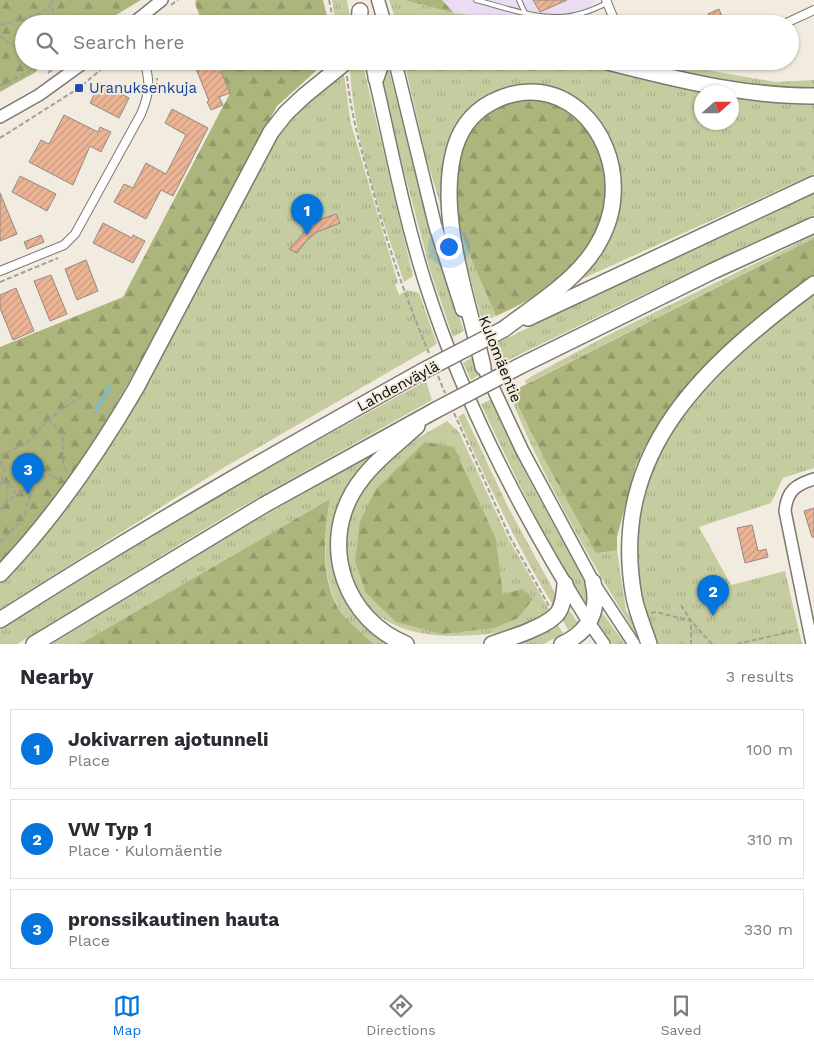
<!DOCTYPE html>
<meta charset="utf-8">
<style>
:root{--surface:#fff;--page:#f7f7f7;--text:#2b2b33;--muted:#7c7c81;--line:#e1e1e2;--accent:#0375dc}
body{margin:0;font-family:"Work Sans",sans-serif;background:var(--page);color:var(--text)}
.compass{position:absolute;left:694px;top:85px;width:45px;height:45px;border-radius:50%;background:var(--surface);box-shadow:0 1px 4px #0004;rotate:69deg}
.you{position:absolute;left:448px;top:246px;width:18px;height:18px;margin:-12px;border:4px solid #fff;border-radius:50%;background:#1a73e8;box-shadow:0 0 0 8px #1a73e833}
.badge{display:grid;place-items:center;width:32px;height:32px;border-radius:50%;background:var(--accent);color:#fff;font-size:16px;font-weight:700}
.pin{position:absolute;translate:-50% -41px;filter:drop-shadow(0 1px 2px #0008)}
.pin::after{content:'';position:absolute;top:26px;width:18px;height:15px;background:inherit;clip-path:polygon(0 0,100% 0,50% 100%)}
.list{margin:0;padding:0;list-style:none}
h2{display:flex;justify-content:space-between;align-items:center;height:65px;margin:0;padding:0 20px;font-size:21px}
h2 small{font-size:16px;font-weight:400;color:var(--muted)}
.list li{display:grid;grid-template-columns:32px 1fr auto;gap:15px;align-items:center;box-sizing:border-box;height:80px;margin:0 10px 10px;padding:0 10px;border:1px solid var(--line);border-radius:0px}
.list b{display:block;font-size:19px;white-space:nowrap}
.list p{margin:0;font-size:16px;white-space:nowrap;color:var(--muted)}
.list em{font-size:16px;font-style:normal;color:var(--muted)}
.icon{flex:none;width:28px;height:28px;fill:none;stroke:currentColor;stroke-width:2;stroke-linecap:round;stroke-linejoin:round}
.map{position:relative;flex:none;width:814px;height:644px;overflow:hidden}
.search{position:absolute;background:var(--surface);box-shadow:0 1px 4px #0004;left:15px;right:15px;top:15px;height:55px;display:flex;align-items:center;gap:12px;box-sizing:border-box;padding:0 18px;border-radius:28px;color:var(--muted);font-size:19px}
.sheet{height:335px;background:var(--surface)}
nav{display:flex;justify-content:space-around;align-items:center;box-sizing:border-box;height:70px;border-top:1px solid var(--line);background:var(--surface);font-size:14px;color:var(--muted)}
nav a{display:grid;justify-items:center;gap:2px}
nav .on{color:var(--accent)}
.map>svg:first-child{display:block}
</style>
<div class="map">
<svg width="814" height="644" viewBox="0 0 814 644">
<defs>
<pattern id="grass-tufts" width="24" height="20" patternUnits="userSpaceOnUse" patternTransform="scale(1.25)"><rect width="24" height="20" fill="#c5cda0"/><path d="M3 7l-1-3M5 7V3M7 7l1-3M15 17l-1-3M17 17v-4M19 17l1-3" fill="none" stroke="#a8af88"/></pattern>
<pattern id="forest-firs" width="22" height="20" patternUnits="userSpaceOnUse" patternTransform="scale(1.25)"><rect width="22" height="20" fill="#acb57c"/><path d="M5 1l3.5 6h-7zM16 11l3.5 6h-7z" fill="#939a6a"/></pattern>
<pattern id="building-hatch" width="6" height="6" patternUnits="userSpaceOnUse" patternTransform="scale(1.25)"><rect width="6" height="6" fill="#ecb495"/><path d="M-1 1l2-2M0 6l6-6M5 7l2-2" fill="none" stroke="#c9997f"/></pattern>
</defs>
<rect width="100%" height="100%" fill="#f2ece0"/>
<path fill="#ebddf1" d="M442 0H596L589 8 596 24H543L454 13Z"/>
<g fill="url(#grass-tufts)" fill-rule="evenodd">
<path d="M332 0H347L351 24H336Z"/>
<path d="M389 0H404L454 13 543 24H397Z"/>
<path d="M357 61H362L413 276 404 282C381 214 353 141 350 68Z"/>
<path d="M404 61H586L638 75 730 92H702V122H732V93L814 100V174L582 279 602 245 586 108C543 70 493 81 459 123L451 240 426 157Z"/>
<path d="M625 61H673L689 67 776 82 814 80V88L762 89Z"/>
<path d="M388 66 434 242 464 331 453 337 430 270 404 171 384 86V70Z"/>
<path d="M344 74 351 124 398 283 395 284 399 295 407 290 419 293 437 344 223 468 0 609V583L52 524 101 460 162 355 265 153 289 115Z"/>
<path d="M814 193V215L638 297 498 365 491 346 656 265Z"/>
<path d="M459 222 496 316 482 322 464 253Z"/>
<path d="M814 235V238L526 384 525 381 532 376 612 333Z"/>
<path d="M814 291V468L783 478 771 503 699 527 731 585 785 571 802 644H655C627 572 629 504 668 437 673 429 677 419 683 411 721 364 768 328 814 291Z"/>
<path d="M474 356 481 374 471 380 463 363Z"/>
<path d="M426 381 432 400 241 507 17 644H0V630L220 494Z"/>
<path d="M508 391 511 392 549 468 596 552 617 550 626 611 638 625V637C588 558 543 478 508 391Z"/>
<path d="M492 399 526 474 589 590V608C546 544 514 474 481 404Z"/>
<path d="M464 413 508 507 555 593 554 607C517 546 487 482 458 417Z"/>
<path d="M447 421 459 432 508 538 550 611C539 620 527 625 513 630 441 644 353 640 346 550 344 523 354 495 373 474 392 451 422 436 447 421ZM376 489 496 539 503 594Z"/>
<path d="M371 455 372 460 346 494 340 580 394 644H375L370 642C360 631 344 620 338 607 321 574 324 535 330 499L80 644H52L243 528Z"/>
<path d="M570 611 578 623 568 630 561 617Z"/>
<path d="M601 611 625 644H612L597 622Z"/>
<path d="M556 622 563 633 544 644H504Z"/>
</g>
<g fill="url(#forest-firs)">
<path d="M0 0H141L101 24H24V61H43L36 72 0 92Z"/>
<path d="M196 0H323L329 24H203L195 4Z"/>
<path d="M404 0H442L454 13Z"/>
<path d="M218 61H327L277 106 162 325 78 469 14 548 0 562V347L123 297 230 93Z"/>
<path d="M534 98C561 101 581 112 594 138 636 222 569 285 496 316 484 286 467 254 459 223 451 187 456 138 487 113 499 103 519 100 534 98Z"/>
<path d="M814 238V280L677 402 645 446 636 465 617 537V550L596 553 549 468 511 392Z"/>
<path d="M425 442 454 447 496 539 503 594 522 589 533 599 518 618 494 628 442 634 396 622 366 593 355 561 360 521 376 489Z"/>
<path d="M330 499C324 534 320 575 338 608 345 620 360 631 370 641L375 644H80Z"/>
</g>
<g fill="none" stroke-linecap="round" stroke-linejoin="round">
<path stroke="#7abad7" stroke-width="3" d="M96 410 110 386"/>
</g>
<g fill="url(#building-hatch)" stroke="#948882">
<path d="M533 0H567L540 12Z"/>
<path d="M719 9 725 24H690L709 16 708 14Z"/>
<path d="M193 61H217L230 93 219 97 223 105 211 110 207 102 209 101Z"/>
<path d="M100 83 129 98 119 118 90 103Z"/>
<path d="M172 109 208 128 173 196 161 190 146 219 114 202 124 184 133 188 146 163 166 174 186 135 165 123Z"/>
<path d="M64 115 98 132 100 127 111 132 101 152 90 146 73 185 29 162 41 140 49 144Z"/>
<path d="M20 176 56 194 47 211 12 192Z"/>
<path d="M0 193 17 234 0 241Z"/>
<path d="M336 214 340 223 317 232 307 240 297 253 289 249 314 222Z"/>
<path d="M103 223 132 238 133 235 145 241 133 263 93 243Z"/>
<path d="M41 235 44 242 27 249 24 242Z"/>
<path d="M86 260 98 291 77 300 65 269Z"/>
<path d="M51 275 67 314 50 321 34 281Z"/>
<path d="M16 288 34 331 13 340 0 308V295Z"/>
<path d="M814 508V537H812L804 511Z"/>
<path d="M752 525 758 551 766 549 768 557 745 563 737 528Z"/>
</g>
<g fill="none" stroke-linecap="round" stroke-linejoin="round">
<g stroke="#7e796f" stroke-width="6">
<g id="lane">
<path d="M476 0C503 7 532 18 559 17 575 17 593 10 607 3"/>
<path d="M519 0 525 13"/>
</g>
</g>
<g stroke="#7e796f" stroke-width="10">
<g id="street">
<path d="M606 0 616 24"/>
<path d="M784 24 814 10"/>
<path d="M0 271 64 245 75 234 141 114C149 95 151 82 144 61"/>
</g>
</g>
<g stroke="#7e796f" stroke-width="14">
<g id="secondary">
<path d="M132 24 162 0"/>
<path d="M0 117 39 95 86 61"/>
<path d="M595 585 634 644"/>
<path d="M590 624 604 644"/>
<path d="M812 644 785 511C787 491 795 485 814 479"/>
</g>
</g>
<g stroke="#7e796f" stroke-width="15">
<g id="primary">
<path d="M378 0 385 24"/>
<path d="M371 61C389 134 402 210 425 282 463 403 522 516 590 624"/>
<path d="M395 61 435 225 462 310"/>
<path d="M486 373 522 450 593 582"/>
</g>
</g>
<g stroke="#7e796f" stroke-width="18">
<g id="highway">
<path d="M359 24 360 11"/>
<path d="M604 61C674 79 742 96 814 96"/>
<path d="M376 78 382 61"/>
<path d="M528 318 814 184"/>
<path d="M520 366 713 271 814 225"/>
<path d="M483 367C469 303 438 220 453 155 458 132 471 113 492 102 559 67 618 129 613 196 612 215 605 233 595 249 573 283 535 305 504 329"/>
<path d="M0 574C54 518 97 455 136 388L271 132 286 113 304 96 347 61"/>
<path d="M0 620C137 532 279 451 421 372"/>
<path d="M34 644 264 505 436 410"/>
<path d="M406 644C346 620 320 548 353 492 369 465 394 447 417 426"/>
<path d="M492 644C510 638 540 629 554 617 563 610 564 595 565 584"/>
<path d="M562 644C589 632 600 611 593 582"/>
<path d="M649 644C644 628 637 613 634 597 607 450 708 363 814 284"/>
</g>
</g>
<g stroke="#a5a097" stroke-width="2" stroke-dasharray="5 2.5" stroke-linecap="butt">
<path d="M52 0 54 24"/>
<path d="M329 0 334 24"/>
<path d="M171 5 178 0"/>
<path d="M118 24 123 20"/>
<path d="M0 25 36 16 51 5"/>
<path d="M0 36 24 53"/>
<path d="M35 61 53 69"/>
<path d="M48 73 62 61"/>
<path d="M347 76C351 115 361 150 372 187 387 244 406 299 429 353"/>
<path d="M0 86 35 69 40 61"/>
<path d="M157 88V78"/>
<path d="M0 138 79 88 111 61"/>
<path d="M0 282 58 258"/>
<path d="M438 376 445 393"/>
<path d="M454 413 510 537 549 606"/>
<path d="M49 419 63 437V465L68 473"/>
<path d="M0 456 28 442 49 419 83 395"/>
<path d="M0 461 5 469 0 485"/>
<path d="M3 480 13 488 17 496"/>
<path d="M7 483 8 500"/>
<path d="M0 510 8 500 49 474 61 481"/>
<path d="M0 542 23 519 31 493 24 492"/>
<path d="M681 605 691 621V644"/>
<path d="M651 613 656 612 691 621 712 644"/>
<path d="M737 644 798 630"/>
</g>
<use href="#lane" stroke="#fff" stroke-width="4"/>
<use href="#street" stroke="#fff" stroke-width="8"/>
<use href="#secondary" stroke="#fff" stroke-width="11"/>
<use href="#primary" stroke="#fff" stroke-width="12"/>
<use href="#highway" stroke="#fff" stroke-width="15"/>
<g stroke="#7e796f" stroke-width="18" stroke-linecap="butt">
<g id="highway-bridge">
<path d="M421 372 504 329"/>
<path d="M436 410 520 366"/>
</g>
</g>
<use href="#highway-bridge" stroke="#fff" stroke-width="15"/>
</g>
<rect fill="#1a4fb4" stroke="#f2ece0" stroke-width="2" x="74" y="83" width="10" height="10" rx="2.5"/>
<g text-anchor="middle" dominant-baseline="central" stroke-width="4" stroke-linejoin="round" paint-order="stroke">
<g font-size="15" fill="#164399" stroke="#f2ece0" text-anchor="start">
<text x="89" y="88">Uranuksenkuja</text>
</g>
<g font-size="15" fill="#0d0b07" stroke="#f2ece0">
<text transform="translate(500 359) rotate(68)">Kulomäentie</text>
<text transform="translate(398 386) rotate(-28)">Lahdenväylä</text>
</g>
</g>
</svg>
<svg class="compass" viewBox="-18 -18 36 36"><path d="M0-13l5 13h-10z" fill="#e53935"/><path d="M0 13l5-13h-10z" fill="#7c7c81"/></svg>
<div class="you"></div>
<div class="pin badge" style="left:307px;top:235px">1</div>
<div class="pin badge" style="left:713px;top:616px">2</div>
<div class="pin badge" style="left:28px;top:494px">3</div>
<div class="search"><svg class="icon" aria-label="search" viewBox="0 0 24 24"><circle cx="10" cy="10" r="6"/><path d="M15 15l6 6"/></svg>Search here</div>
</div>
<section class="sheet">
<h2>Nearby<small>3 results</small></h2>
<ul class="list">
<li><span class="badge">1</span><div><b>Jokivarren ajotunneli</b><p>Place</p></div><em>100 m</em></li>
<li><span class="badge">2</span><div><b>VW Typ 1</b><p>Place · Kulomäentie</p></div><em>310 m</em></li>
<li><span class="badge">3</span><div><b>pronssikautinen hauta</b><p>Place</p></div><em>330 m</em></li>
</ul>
</section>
<nav>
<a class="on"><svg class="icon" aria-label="map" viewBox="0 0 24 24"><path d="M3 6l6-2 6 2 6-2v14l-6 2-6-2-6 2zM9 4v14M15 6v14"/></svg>Map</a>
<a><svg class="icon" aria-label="directions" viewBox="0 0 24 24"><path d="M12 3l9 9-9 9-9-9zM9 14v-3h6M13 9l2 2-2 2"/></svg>Directions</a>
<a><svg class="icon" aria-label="saved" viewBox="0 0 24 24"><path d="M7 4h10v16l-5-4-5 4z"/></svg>Saved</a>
</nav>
